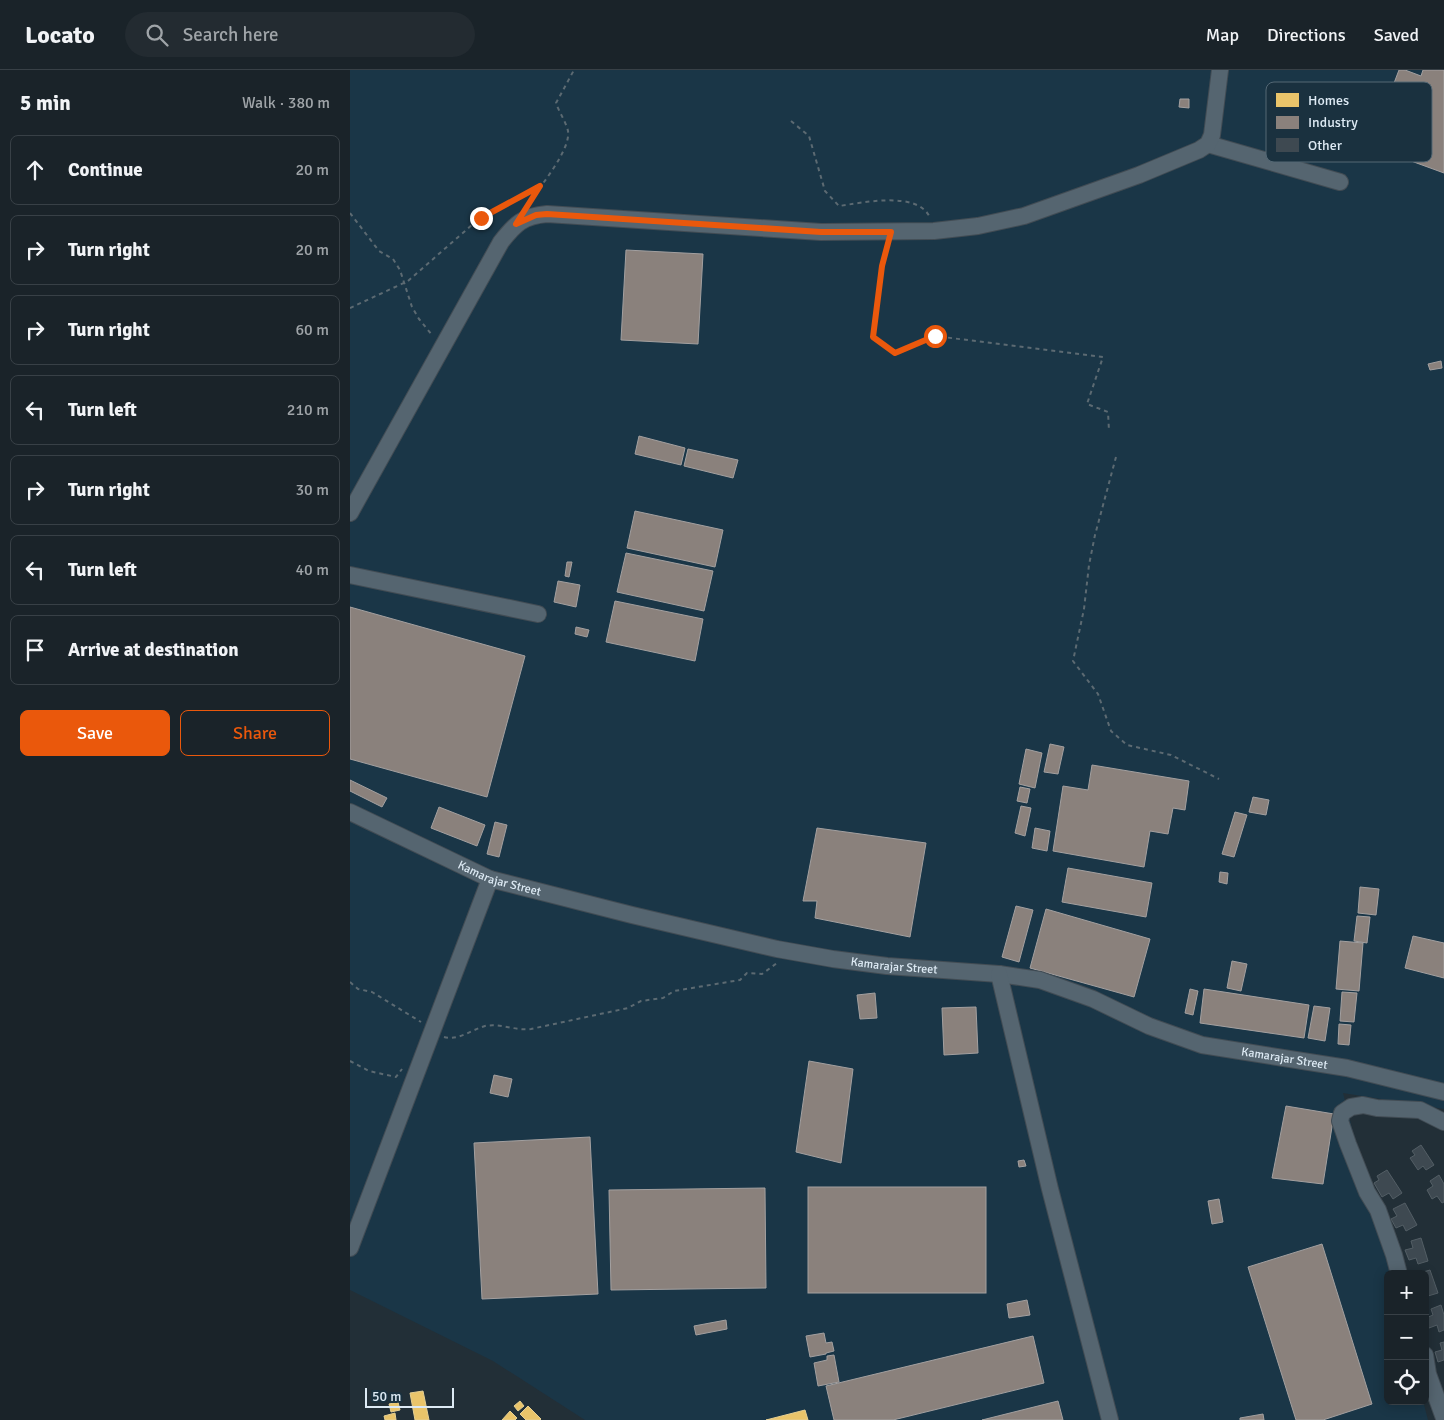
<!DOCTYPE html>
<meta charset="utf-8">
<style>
:root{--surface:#1a2329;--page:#232b31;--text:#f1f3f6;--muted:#9fa4a8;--line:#384046;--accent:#ea580c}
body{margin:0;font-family:Signika,sans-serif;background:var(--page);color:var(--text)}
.controls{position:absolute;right:15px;bottom:15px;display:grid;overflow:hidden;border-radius:8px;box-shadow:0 2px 12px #0003}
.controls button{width:45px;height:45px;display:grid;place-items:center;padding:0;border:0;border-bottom:1px solid var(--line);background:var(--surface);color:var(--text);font:25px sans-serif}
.scale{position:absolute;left:15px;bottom:12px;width:89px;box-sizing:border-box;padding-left:5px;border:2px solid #ddeaf4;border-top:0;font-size:14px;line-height:18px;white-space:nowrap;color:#ddeaf4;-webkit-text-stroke:4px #1a313f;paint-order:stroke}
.stop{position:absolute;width:15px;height:15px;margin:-11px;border:4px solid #ea580c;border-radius:50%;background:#fff}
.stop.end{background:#ea580c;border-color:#fff;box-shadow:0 1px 5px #0008}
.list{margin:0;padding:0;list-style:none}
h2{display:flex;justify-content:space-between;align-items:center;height:65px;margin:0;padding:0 20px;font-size:21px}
h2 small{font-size:16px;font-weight:400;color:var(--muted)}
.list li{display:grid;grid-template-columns:32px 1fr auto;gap:15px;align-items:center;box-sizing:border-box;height:70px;margin:0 10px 10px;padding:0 10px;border:1px solid var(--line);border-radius:8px}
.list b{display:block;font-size:19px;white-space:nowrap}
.list em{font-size:16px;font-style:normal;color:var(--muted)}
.actions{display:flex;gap:10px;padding:15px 20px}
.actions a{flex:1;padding:11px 0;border:1px solid var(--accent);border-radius:8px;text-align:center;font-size:18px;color:var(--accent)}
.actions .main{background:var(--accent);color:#fff}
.icon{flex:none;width:28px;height:28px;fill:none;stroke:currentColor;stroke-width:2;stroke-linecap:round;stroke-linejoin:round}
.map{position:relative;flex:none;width:1094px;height:1350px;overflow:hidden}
header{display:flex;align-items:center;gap:30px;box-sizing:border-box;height:70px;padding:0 25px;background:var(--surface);border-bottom:1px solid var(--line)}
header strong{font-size:24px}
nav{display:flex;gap:28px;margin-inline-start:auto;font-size:18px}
.search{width:350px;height:45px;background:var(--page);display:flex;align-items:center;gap:12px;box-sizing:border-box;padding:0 18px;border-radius:28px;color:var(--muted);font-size:19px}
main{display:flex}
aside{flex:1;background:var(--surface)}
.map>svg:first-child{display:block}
</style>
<header>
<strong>Locato</strong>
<div class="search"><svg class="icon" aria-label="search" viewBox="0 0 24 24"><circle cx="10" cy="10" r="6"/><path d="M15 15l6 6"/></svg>Search here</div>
<nav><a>Map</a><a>Directions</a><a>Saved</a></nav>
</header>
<main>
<aside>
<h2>5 min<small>Walk · 380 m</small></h2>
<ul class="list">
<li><svg class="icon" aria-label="ahead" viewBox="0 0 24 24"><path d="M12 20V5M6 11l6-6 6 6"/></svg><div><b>Continue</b></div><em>20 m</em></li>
<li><svg class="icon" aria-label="right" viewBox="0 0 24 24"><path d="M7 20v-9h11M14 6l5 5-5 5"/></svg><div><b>Turn right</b></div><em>20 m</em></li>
<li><svg class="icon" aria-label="right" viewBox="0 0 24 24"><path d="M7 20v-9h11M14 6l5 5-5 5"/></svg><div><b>Turn right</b></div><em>60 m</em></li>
<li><svg class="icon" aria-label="left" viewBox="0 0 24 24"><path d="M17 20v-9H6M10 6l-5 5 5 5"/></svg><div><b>Turn left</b></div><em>210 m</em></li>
<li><svg class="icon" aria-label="right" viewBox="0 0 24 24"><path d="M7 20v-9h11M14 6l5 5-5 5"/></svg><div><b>Turn right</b></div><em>30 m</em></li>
<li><svg class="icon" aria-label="left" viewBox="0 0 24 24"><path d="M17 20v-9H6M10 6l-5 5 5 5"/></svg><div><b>Turn left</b></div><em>40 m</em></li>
<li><svg class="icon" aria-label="arrive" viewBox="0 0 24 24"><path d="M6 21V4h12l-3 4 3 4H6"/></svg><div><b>Arrive at destination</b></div></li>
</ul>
<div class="actions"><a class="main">Save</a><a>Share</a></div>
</aside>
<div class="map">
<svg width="1094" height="1350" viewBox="0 0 1094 1350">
<rect width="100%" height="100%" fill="#222f37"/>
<path fill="#1a3647" d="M0 0H1094V1039L993 1023 1040 1204H1038V1331H1073L1078 1350H235L143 1291 0 1220Z"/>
<g fill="#e9c46a" stroke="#e5cf93">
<path d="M73 1321 79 1350H65L60 1323Z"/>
<path d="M170 1331 174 1336 168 1341 164 1336Z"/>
<path d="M48 1332 50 1340 41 1342 39 1334Z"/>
<path d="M178 1336 191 1349 190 1350H176L170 1344Z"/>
<path d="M455 1340 458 1350H416Z"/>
<path d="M160 1341 167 1348 165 1350H152Z"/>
<path d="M45 1343 46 1350H35L34 1346Z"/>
</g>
<g fill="#8a817c" stroke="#a3a0a0">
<path d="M1049 0H1055L1071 6 1073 0H1094V103L1042 84 1054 50 1033 42Z"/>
<path d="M830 29H839V38L829 37Z"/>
<path d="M276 180 353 184 348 274 271 270Z"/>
<path d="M1091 291 1092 298 1080 300 1078 294Z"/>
<path d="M289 366 335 378 331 395 285 384Z"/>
<path d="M338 379 388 390 383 408 334 396Z"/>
<path d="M285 441 373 460 365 497 277 478Z"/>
<path d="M276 483 363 501 354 541 267 522Z"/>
<path d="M217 492H222L219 507 215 506Z"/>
<path d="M208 511 230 515 226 537 204 532Z"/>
<path d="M265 531 353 549 345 591 256 572Z"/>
<path d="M0 537 175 586 137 727 0 689Z"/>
<path d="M226 557 239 560 237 567 225 564Z"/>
<path d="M700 674 714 677 708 704 694 702Z"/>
<path d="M676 679 692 683 685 718 669 714Z"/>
<path d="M742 695 839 711 835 740 823 738 818 764 800 761 794 797 703 781 713 716 738 720Z"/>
<path d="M0 710 37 728 32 737 0 721Z"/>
<path d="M670 717 680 719 677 733 667 731Z"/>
<path d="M903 727 919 730 916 745 899 742Z"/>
<path d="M671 736 681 738 675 766 665 763Z"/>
<path d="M89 737 135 755 127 776 81 758Z"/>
<path d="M885 742 897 745 884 787 872 784Z"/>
<path d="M145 752 157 755 149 787 137 784Z"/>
<path d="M467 758 576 773 560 867 465 848 467 831H453Z"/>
<path d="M685 758 700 761 697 781 682 778Z"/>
<path d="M718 798 802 813 796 847 712 832Z"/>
<path d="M870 802 878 803 877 814 869 812Z"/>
<path d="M1010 817 1029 819 1026 845 1008 843Z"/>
<path d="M666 836 683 840 669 892 652 887Z"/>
<path d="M696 839 800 869 784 927 680 898Z"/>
<path d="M1007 846 1020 847 1017 873 1004 871Z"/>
<path d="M1063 866 1094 873V908L1055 898Z"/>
<path d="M990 871 1013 873 1009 921 986 919Z"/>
<path d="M882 891 897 894 891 921 877 918Z"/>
<path d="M840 919 848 921 843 945 835 943Z"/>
<path d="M854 919 959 935 954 968 850 953Z"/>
<path d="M992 922 1007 923 1004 952 990 951Z"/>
<path d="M525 923 527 948 510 949 507 925Z"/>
<path d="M964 936 980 938 975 971 958 968Z"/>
<path d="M626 937 628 983 594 985 592 938Z"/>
<path d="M989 954 1001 955 999 975 988 974Z"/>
<path d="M459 991 503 999 491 1093 446 1082Z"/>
<path d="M144 1005 162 1009 158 1027 140 1023Z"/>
<path d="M936 1036 984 1044 973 1114 922 1108Z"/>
<path d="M240 1067 248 1224 132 1229 124 1073Z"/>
<path d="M674 1090 676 1096 669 1097 668 1091Z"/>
<rect x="458" y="1117" width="178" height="106"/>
<path d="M415 1118 416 1218 261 1220 259 1120Z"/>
<path d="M869 1129 873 1152 862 1154 858 1131Z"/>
<path d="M972 1174 1022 1334 973 1350H946L898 1197Z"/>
<path d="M677 1230 680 1245 659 1248 657 1234Z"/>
<path d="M376 1250 377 1259 346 1265 344 1256Z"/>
<path d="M474 1263 476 1273 482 1272 484 1281 476 1283V1284L460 1287 456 1266Z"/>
<path d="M683 1266 694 1313 543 1350H484L476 1316Z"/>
<path d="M484 1285 489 1312 468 1316 464 1293 477 1290V1286Z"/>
<path d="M708 1331 713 1350H632Z"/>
<path d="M913 1344 914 1350H890V1348Z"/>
</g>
<g fill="#3e4951" stroke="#535e65">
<path d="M1071 1075 1084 1095 1076 1100 1073 1096 1068 1100 1060 1088 1065 1085 1062 1081Z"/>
<path d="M1037 1100 1052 1123 1043 1129 1039 1123 1032 1127 1024 1113 1029 1110 1027 1106Z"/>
<path d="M1089 1105 1094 1114V1132L1092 1133 1087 1126 1082 1129 1077 1120 1083 1116 1080 1111Z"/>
<path d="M1055 1133 1067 1155 1056 1161 1053 1155 1046 1158 1041 1149 1047 1146 1043 1139Z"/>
<path d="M1071 1168 1078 1191 1068 1194 1066 1188 1059 1190 1055 1180 1063 1178 1061 1171Z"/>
<path d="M1080 1200 1088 1223 1078 1226 1075 1220V1204L1070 1203Z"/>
<path d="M1091 1235 1094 1245V1260L1089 1262 1087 1255 1079 1258 1076 1248 1083 1245 1081 1239Z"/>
<path d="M1094 1272V1290L1088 1292 1085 1282 1092 1280 1090 1273Z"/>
</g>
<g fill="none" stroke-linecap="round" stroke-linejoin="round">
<g stroke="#424c54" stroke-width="18">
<g id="minor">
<path d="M858 74 990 112"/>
<path d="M0 443 151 172C165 154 173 146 197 144L471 162 584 161 628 156 674 146 789 105 849 80 858 74 862 65 870 0"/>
<path d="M0 505 188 544"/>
<path id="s1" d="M0 742 140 809 282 845 427 879 483 889 537 896 649 904 690 910 743 929 799 956 852 975 997 998 1094 1022"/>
<path d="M649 904 700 1119 760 1350"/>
<path d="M0 1178 140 809"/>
<path d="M1049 1204 1044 1185 1028 1140 1017 1122 998 1074 990 1051 992 1043 1001 1037 1013 1035 1027 1038 1070 1040 1094 1052"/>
<path d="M1075 1285 1078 1304 1094 1348"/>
</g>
</g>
<g stroke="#5c6a72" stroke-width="2" stroke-dasharray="4 4" stroke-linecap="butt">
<path d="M441 51 459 66 475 121 489 136C511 133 569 120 580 148"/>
<path d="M180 132C190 116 221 80 218 61 216 52 209 42 206 33L224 0"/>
<path d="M0 143 29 181 43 189 50 200 62 237 69 249 82 265"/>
<path d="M537 176 532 196 523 267 545 283 585 266 753 287 737 334 758 342 759 361"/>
<path d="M0 238 58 211 131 147 190 116"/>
<path d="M766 387 745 465 739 495 734 539 723 591 748 624 761 661 777 675 821 685 869 709"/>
<path d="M0 912 8 919 22 922 71 952"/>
<path d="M94 967C108 971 121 960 135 956 151 953 165 961 181 959L278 938 291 931 313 928 324 921 390 910 397 903 412 904 427 893"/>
<path d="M0 991 19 1001 46 1007 52 999"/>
</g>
<use href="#minor" stroke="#556570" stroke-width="16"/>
</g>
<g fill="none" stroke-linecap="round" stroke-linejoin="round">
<path stroke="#ea580c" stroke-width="6" d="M131 148 190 116 166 154 186 145 197 144 471 162H541L532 196 523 267 545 283 585 266"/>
</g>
<g text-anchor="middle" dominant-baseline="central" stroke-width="5" stroke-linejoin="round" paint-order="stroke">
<g font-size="12" fill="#ddeaf4" stroke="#1a313f">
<text stroke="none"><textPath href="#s1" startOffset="164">Kamarajar Street</textPath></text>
<text stroke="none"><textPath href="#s1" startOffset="569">Kamarajar Street</textPath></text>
<text stroke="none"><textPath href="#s1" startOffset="974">Kamarajar Street</textPath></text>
</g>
</g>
<rect x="916" y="12" width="166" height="80" rx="8" fill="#1a313f" stroke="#546875" stroke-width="1"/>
<rect x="926" y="23" width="23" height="14" fill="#e9c46a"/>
<rect x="926" y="46" width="23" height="13" fill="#8a817c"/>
<rect x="926" y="68" width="23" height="14" fill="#3e4951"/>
<g font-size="14" fill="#ddeaf4">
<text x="958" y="35">Homes</text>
<text x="958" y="57">Industry</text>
<text x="958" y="80">Other</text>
</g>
</svg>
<div class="controls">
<button>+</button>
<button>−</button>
<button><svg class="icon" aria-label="locate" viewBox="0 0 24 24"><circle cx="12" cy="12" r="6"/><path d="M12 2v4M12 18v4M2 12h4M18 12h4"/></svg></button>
</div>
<div class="scale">50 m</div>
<div class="stop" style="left:585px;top:266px"></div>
<div class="stop end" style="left:131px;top:148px"></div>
</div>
</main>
